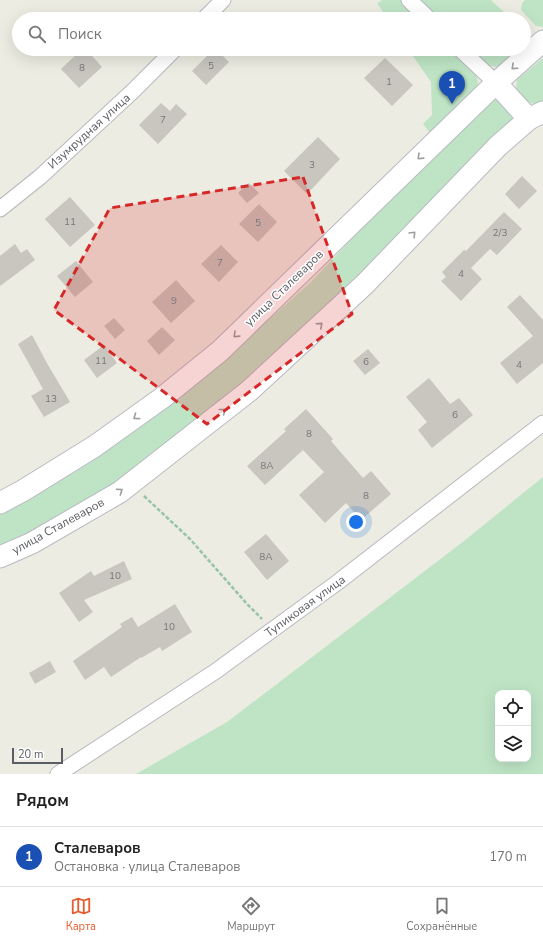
<!DOCTYPE html>
<html lang="ru">
<meta charset="utf-8">
<style>
:root{--surface:#fff;--page:#f6f6f6;--text:#222;--muted:#767676;--line:#e0e0e0;--accent:#e65b2f}
body{margin:0;font-family:"Nunito Sans",sans-serif;background:var(--page);color:var(--text)}
.controls{position:absolute;right:12px;bottom:12px;display:grid;overflow:hidden;border-radius:8px;box-shadow:0 4px 16px #0002}
.controls button{width:36px;height:36px;display:grid;place-items:center;padding:0;border:0;border-bottom:1px solid var(--line);background:var(--surface);color:var(--text);font:20px sans-serif}
.scale{position:absolute;left:12px;bottom:10px;width:51px;box-sizing:border-box;padding-left:4px;border:2px solid #5a5d63;border-top:0;font-size:11px;line-height:14px;white-space:nowrap;color:#5a5d63;-webkit-text-stroke:3px #fff;paint-order:stroke}
.you{position:absolute;left:356px;top:522px;width:14px;height:14px;margin:-10px;border:3px solid #fff;border-radius:50%;background:#1a73e8;box-shadow:0 0 0 6px #1a73e833}
.badge{display:grid;place-items:center;width:26px;height:26px;border-radius:50%;background:var(--accent);color:#fff;font-size:13px;font-weight:700}
.pin{position:absolute;translate:-50% -33px;filter:drop-shadow(0 1px 2px #0008)}
.pin::after{content:'';position:absolute;top:21px;width:14px;height:12px;background:inherit;clip-path:polygon(0 0,100% 0,50% 100%)}
.list{margin:0;padding:0;list-style:none}
h2{display:flex;justify-content:space-between;align-items:center;height:52px;margin:0;padding:0 16px;font-size:17px}
h2 small{font-size:13px;font-weight:400;color:var(--muted)}
.list li{display:grid;grid-template-columns:26px 1fr auto;gap:12px;align-items:center;box-sizing:border-box;height:60px;padding:0 16px;border-top:1px solid var(--line)}
.list b{display:block;font-size:15px;white-space:nowrap}
.list p{margin:0;font-size:13px;white-space:nowrap;color:var(--muted)}
.list em{font-size:13px;font-style:normal;color:var(--muted)}
.icon{flex:none;width:22px;height:22px;fill:none;stroke:currentColor;stroke-width:2;stroke-linecap:round;stroke-linejoin:round}
.map{position:relative;flex:none;width:543px;height:774px;overflow:hidden}
.search{position:absolute;background:var(--surface);box-shadow:0 4px 16px #0002;left:12px;right:12px;top:12px;height:44px;display:flex;align-items:center;gap:10px;box-sizing:border-box;padding:0 14px;border-radius:22px;color:var(--muted);font-size:15px}
.sheet{height:112px;background:var(--surface)}
nav{display:flex;justify-content:space-around;align-items:center;box-sizing:border-box;height:56px;border-top:1px solid var(--line);background:var(--surface);font-size:11px;color:var(--muted)}
nav a{display:grid;justify-items:center;gap:2px}
nav .on{color:var(--accent)}
.map>svg:first-child{display:block}
</style>
<div class="map">
<svg width="543" height="774" viewBox="0 0 543 774">
<rect width="100%" height="100%" fill="#edece2"/>
<g fill="#bee4c5" fill-rule="evenodd">
<path d="M382 0H402L421 19H388L377 3Z"/>
<path d="M417 0H491L511 19H436Z"/>
<path d="M525 0H543V27L536 26 521 10 522 3Z"/>
<path d="M408 49H452L476 73 478 83 476 91 430 133 423 124 432 115 431 82Z"/>
<path d="M467 49H522C517 54 511 61 505 64 490 73 479 58 467 49Z"/>
<path d="M543 58V102C531 109 524 97 516 89L517 80Z"/>
<path d="M503 99 516 112 512 122 343 292 268 364 131 473 75 509 0 549V512L77 471 138 429 198 383 255 332 311 282 415 172 493 100Z"/>
<path d="M543 477V774H136L227 722 464 541ZM498 693H528V759H498Z"/>
</g>
<g fill="#c8c6bf">
<path d="M82 49H86L102 67 79 88 61 69Z"/>
<path d="M214 49H216L229 62 206 85 192 71Z"/>
<path d="M385 58 413 85 392 106 364 78Z"/>
<path d="M161 103 170 111 176 104 187 114 158 144 139 125Z"/>
<path d="M318 137 340 159 307 194 284 171Z"/>
<path d="M522 176 537 191 519 209 505 194Z"/>
<path d="M249 183 259 193 247 203 238 193Z"/>
<path d="M70 197 95 225 70 247 45 219Z"/>
<path d="M259 204 277 222 258 242 239 224Z"/>
<path d="M504 212 522 229 497 255 490 249 471 268 482 279 461 301 441 281 446 277 442 272 464 250 466 251Z"/>
<path d="M15 244 21 253 27 249 35 260 0 286V256Z"/>
<path d="M221 245 238 262 219 282 201 264Z"/>
<path d="M76 261 93 282 75 297 57 276Z"/>
<path d="M176 280 195 301 171 323 152 302Z"/>
<path d="M520 295 543 320V363L517 384 500 363 533 336 507 307Z"/>
<path d="M114 318 125 330 115 339 104 326Z"/>
<path d="M162 327 175 340 159 355 147 341Z"/>
<path d="M32 335 48 365 70 402 44 417 31 396 43 389 18 344Z"/>
<path d="M104 345 117 363 97 378 84 360Z"/>
<path d="M368 349 380 363 365 375 353 361Z"/>
<path d="M429 378 450 404 459 398 473 415 432 448 418 430 427 422 406 397Z"/>
<path d="M306 409 333 439 331 441 363 478 371 471 391 494 361 520 346 503 325 523 299 495 324 472 303 450 265 485 247 466 286 431 284 429Z"/>
<path d="M266 534 289 561 267 580 244 552Z"/>
<path d="M124 561 132 579 84 600 93 612 79 622 59 593 91 571 94 576Z"/>
<path d="M175 604 192 632 162 651 160 647 141 658V657L111 677 104 667 85 680 73 661 122 627 120 624 132 617 138 627Z"/>
<path d="M50 661 56 672 35 684 29 673Z"/>
</g>
<g fill="none" stroke-linecap="round" stroke-linejoin="round">
<g stroke="#b7b9be" stroke-width="17">
<g id="minor">
<path d="M409 0 429 19"/>
<path d="M204 19 223 0"/>
<path d="M460 49 496 83"/>
<path d="M0 209 40 177 133 91 175 49"/>
<path d="M58 774 216 671 338 582 543 423"/>
</g>
</g>
<g stroke="#b8bac0" stroke-width="23">
<g id="secondary">
<path d="M496 83 529 119"/>
<path d="M0 503 24 490 95 446 162 398 220 351 496 83 543 41"/>
<path d="M0 557 32 543 120 492 249 391 365 284 498 146 529 119 543 112"/>
</g>
</g>
<path stroke="#96c3aa" stroke-width="2.5" stroke-dasharray="4 2" stroke-linecap="butt" d="M144 496 190 539 247 604 262 619"/>
<use href="#minor" stroke="#fff" stroke-width="15"/>
<use href="#secondary" stroke="#fff" stroke-width="21"/>
</g>
<defs><path id="oneway-chevron" d="M-2-3.5L2.5 0L-2 3.5" fill="none" stroke-width="1.6" stroke-linecap="round" stroke-linejoin="round"/></defs>
<g stroke="#9c9ea1">
<use href="#oneway-chevron" transform="translate(514 67) rotate(138)"/>
<use href="#oneway-chevron" transform="translate(420 157) rotate(136)"/>
<use href="#oneway-chevron" transform="translate(413 234) rotate(-46)"/>
<use href="#oneway-chevron" transform="translate(320 325) rotate(-42)"/>
<use href="#oneway-chevron" transform="translate(236 335) rotate(136)"/>
<use href="#oneway-chevron" transform="translate(223 411) rotate(-38)"/>
<use href="#oneway-chevron" transform="translate(136 417) rotate(144)"/>
<use href="#oneway-chevron" transform="translate(120 491) rotate(-34)"/>
</g>
<path fill="#d62828" fill-opacity="0.2" stroke="#d62828" stroke-width="3" stroke-dasharray="8 5" stroke-linejoin="round" d="M303 177 352 314 207 424 54 310 110 208Z"/>
<g text-anchor="middle" dominant-baseline="central" stroke-width="3" stroke-linejoin="round" paint-order="stroke">
<g font-size="10" fill="#76777a">
<text x="211" y="66">5</text>
<text x="82" y="68">8</text>
<text x="389" y="82">1</text>
<text x="163" y="120">7</text>
<text x="312" y="165">3</text>
<text x="70" y="222">11</text>
<text x="258" y="223">5</text>
<text x="500" y="233">2/3</text>
<text x="220" y="263">7</text>
<text x="461" y="274">4</text>
<text x="174" y="301">9</text>
<text x="101" y="361">11</text>
<text x="366" y="362">6</text>
<text x="519" y="365">4</text>
<text x="51" y="399">13</text>
<text x="455" y="415">6</text>
<text x="309" y="434">8</text>
<text x="267" y="466">8А</text>
<text x="366" y="496">8</text>
<text x="266" y="557">8А</text>
<text x="115" y="576">10</text>
<text x="169" y="627">10</text>
</g>
<g font-size="12" fill="#5a5d63" stroke="#fff">
<text transform="translate(89 131) rotate(-42)">Изумрудная улица</text>
<text transform="translate(284 288) rotate(-44)">улица Сталеваров</text>
<text transform="translate(58 526) rotate(-29)">улица Сталеваров</text>
<text transform="translate(305 606) rotate(-36)">Тупиковая улица</text>
</g>
</g>
</svg>
<div class="controls">
<button><svg class="icon" aria-label="locate" viewBox="0 0 24 24"><circle cx="12" cy="12" r="6"/><path d="M12 2v4M12 18v4M2 12h4M18 12h4"/></svg></button>
<button><svg class="icon" aria-label="layers" viewBox="0 0 24 24"><path d="M12 4l9 5-9 5-9-5zM3 14l9 5 9-5"/></svg></button>
</div>
<div class="scale">20 m</div>
<div class="you"></div>
<div class="pin badge" style="left:452px;top:104px;background:#1a4fb4">1</div>
<div class="search"><svg class="icon" aria-label="search" viewBox="0 0 24 24"><circle cx="10" cy="10" r="6"/><path d="M15 15l6 6"/></svg>Поиск</div>
</div>
<section class="sheet">
<h2>Рядом<small></small></h2>
<ul class="list">
<li><span class="badge" style="background:#1a4fb4">1</span><div><b>Сталеваров</b><p>Остановка · улица Сталеваров</p></div><em>170 m</em></li>
</ul>
</section>
<nav>
<a class="on"><svg class="icon" aria-label="map" viewBox="0 0 24 24"><path d="M3 6l6-2 6 2 6-2v14l-6 2-6-2-6 2zM9 4v14M15 6v14"/></svg>Карта</a>
<a><svg class="icon" aria-label="directions" viewBox="0 0 24 24"><path d="M12 3l9 9-9 9-9-9zM9 14v-3h6M13 9l2 2-2 2"/></svg>Маршрут</a>
<a><svg class="icon" aria-label="saved" viewBox="0 0 24 24"><path d="M7 4h10v16l-5-4-5 4z"/></svg>Сохранённые</a>
</nav>
